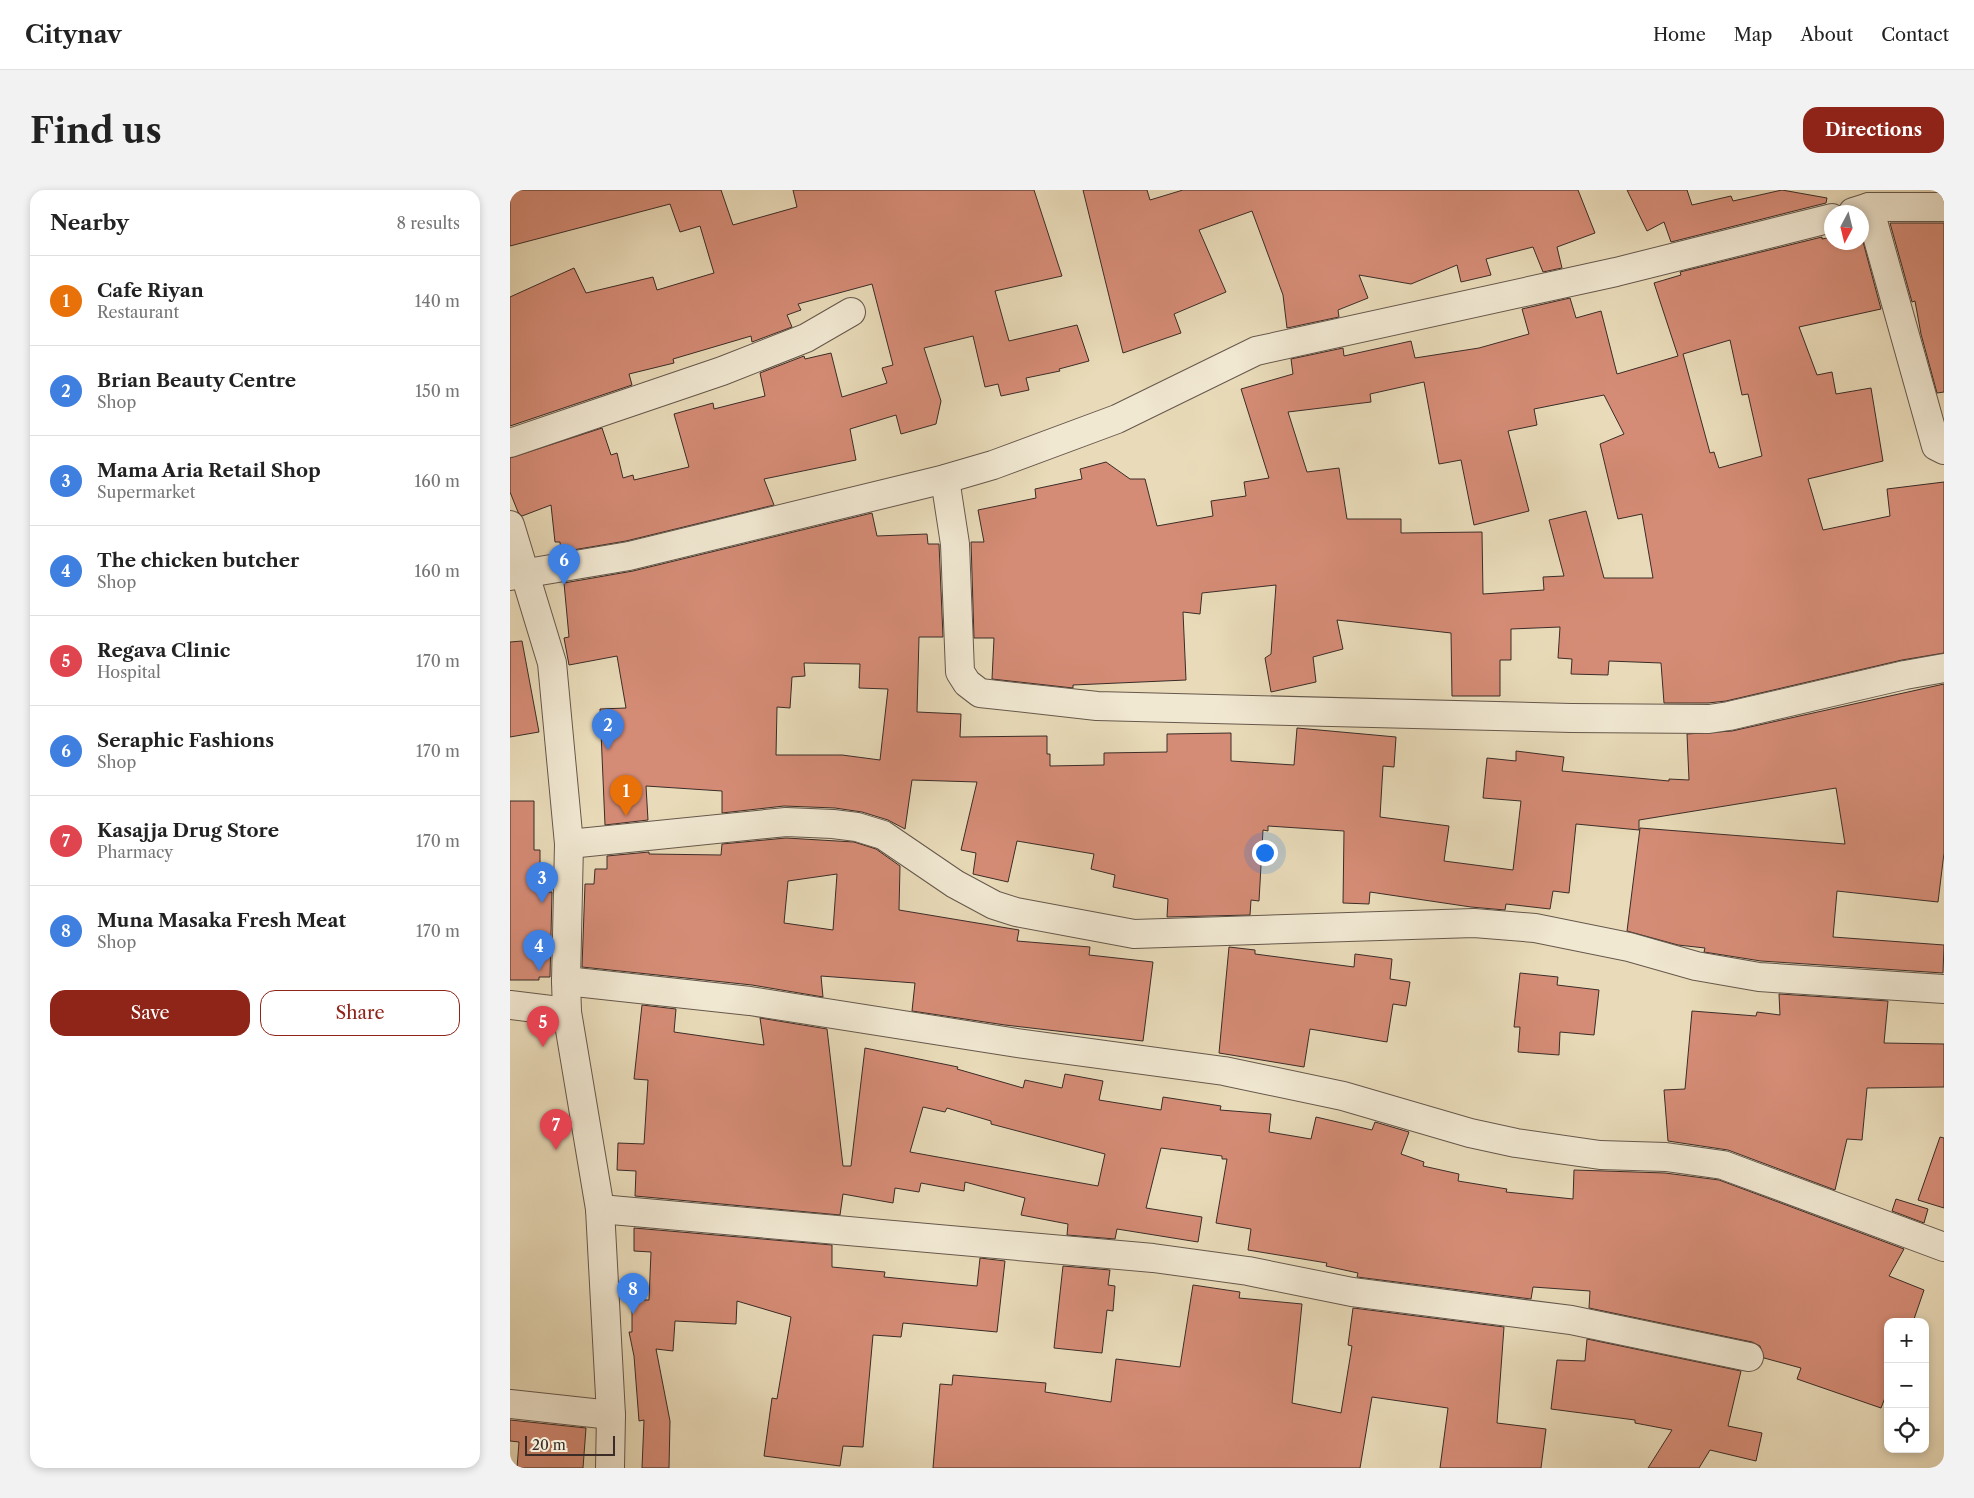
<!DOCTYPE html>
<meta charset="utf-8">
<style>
:root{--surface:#fff;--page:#f2f2f2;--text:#222;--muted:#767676;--line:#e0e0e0;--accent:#8f2418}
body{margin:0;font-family:"Libre Caslon Text",serif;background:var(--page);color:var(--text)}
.controls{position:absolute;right:15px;bottom:15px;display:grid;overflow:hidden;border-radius:10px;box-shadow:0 2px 8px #0003}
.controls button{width:45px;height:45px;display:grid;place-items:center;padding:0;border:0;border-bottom:1px solid var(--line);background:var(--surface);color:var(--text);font:25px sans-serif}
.compass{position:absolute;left:1314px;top:15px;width:45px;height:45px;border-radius:50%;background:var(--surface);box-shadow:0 2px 8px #0003;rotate:187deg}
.scale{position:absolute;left:15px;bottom:12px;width:90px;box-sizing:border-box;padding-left:5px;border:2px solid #3b2c27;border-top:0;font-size:14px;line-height:18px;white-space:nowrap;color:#3b2c27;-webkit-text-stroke:4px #f1e8d2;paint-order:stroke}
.you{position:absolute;left:754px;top:662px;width:18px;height:18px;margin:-12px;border:4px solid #fff;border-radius:50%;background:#1a73e8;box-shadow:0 0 0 8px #1a73e833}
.badge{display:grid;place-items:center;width:32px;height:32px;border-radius:50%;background:var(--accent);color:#fff;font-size:16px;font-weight:700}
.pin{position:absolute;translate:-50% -41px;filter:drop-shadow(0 1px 2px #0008)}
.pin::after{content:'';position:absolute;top:26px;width:18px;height:15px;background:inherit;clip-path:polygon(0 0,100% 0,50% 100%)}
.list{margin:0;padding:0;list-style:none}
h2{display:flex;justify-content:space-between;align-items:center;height:65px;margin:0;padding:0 20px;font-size:21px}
h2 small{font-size:16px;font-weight:400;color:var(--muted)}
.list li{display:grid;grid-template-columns:32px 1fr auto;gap:15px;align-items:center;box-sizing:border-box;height:90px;padding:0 20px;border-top:1px solid var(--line)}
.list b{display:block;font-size:19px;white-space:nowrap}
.list p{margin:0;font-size:16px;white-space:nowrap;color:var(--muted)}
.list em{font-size:16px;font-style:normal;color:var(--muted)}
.actions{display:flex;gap:10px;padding:15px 20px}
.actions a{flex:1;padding:11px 0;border:1px solid var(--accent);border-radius:15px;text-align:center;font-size:18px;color:var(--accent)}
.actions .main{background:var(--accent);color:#fff}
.icon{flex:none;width:28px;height:28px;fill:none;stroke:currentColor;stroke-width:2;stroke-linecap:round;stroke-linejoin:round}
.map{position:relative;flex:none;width:1434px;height:1278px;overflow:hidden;border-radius:15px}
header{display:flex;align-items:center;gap:30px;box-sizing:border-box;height:70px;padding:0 25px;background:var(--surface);border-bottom:1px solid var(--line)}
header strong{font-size:24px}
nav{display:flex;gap:28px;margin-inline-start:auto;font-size:18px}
.intro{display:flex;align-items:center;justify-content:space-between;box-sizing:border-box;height:120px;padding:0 30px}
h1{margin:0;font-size:35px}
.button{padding:12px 22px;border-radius:15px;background:var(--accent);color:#fff;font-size:18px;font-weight:700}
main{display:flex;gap:30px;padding:0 30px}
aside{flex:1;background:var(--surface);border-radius:15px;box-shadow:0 2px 8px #0003}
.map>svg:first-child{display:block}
</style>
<header>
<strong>Citynav</strong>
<nav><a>Home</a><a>Map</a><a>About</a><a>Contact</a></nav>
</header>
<div class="intro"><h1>Find us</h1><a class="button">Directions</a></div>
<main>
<aside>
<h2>Nearby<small>8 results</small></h2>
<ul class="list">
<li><span class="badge" style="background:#e8710a">1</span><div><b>Cafe Riyan</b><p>Restaurant</p></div><em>140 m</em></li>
<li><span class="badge" style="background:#3f7fe0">2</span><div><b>Brian Beauty Centre</b><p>Shop</p></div><em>150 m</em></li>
<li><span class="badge" style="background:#3f7fe0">3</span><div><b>Mama Aria Retail Shop</b><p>Supermarket</p></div><em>160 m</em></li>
<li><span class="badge" style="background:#3f7fe0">4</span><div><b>The chicken butcher</b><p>Shop</p></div><em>160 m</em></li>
<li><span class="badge" style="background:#e0444e">5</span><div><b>Regava Clinic</b><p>Hospital</p></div><em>170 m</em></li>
<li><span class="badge" style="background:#3f7fe0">6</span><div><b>Seraphic Fashions</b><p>Shop</p></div><em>170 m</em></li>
<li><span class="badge" style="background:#e0444e">7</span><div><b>Kasajja Drug Store</b><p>Pharmacy</p></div><em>170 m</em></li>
<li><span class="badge" style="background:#3f7fe0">8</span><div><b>Muna Masaka Fresh Meat</b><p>Shop</p></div><em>170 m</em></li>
</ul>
<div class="actions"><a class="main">Save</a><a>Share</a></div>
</aside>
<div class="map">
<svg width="1434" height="1278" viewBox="0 0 1434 1278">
<rect width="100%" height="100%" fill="#e9dbb9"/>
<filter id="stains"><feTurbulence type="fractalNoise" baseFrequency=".004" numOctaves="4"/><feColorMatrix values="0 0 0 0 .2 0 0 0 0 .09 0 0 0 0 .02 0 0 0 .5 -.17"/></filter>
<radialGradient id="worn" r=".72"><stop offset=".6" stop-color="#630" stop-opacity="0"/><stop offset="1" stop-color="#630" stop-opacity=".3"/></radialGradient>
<g fill="#d58c76" stroke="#3b2c27" fill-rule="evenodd">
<path d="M0 0H211L223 35 287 17 283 0H524L552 86 485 101 499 151 567 135 579 171 549 179 550 181 516 188 519 200 491 206 488 194 475 197 463 146 414 158 431 211 426 234 391 244 386 225 340 239 346 270 254 289 264 315 116 351 51 362 50 352H45L41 315 12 326 8 322 0 302V268L92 238 101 265 107 263 113 288 123 285 124 290 179 277 164 224 203 213 204 219 255 206 250 183 294 166 295 169 321 163 332 207 377 193 372 178 383 175 362 94 288 114 291 120 277 125 282 137 242 152 241 146 163 169 164 173 119 184 122 195 0 236V107L64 78 76 103 143 87 147 100 204 83 190 36 170 42 160 14 0 56Z"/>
<path d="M573 0H637L640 10 673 0H1068L1085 43 1047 57 1052 78 1033 82 1023 57 976 69 981 85 951 92 947 75 901 94 849 85 858 108 828 120 829 127 777 138 773 105 742 21 689 40 716 102 664 124 671 143 613 163Z"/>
<path d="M1117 0H1177L1182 15 1221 6 1223 11 1272 0 1317 8 1316 13 1161 52 1154 32 1137 41Z"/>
<path d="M1380 33H1434V202L1427 203 1411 144 1405 111 1402 112Z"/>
<path d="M1312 47V49L1322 47V52H1352V48L1371 119 1289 137 1307 185 1322 182 1326 204 1361 198 1373 271 1298 289 1313 340 1380 326 1377 299 1434 292V463L1392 470 1216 511 1198 513H1154L1151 473 1099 471 1098 485 1061 484 1062 469 1048 468 1050 437 1001 439V470H990V506H942L941 443 827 430 833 459 803 467 806 492 761 502 755 468 761 464 766 395 692 403 690 424 673 422 676 490 563 495V498L482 489 484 448H464L461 352H474L468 320 526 308 525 299 572 289 570 279 596 272 620 289H635L647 336 703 326 701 311 736 306 734 292 759 288 731 199 783 184 781 169 833 158 834 166 901 151 905 168 969 158 1019 144 1012 119 1060 108 1066 128 1091 121 1107 184 1168 166 1144 93 1171 85 1170 82ZM1220 150 1232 205 1238 204 1252 266 1209 278 1204 262 1200 263 1173 164ZM914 192 929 274 951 270 964 335 1019 321 998 241 1027 235 1024 219 1094 205 1114 244 1090 254 1108 329 1132 324 1143 388H1094L1076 321 1039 330 1054 386 1033 387 1034 400 973 404 972 342 891 343V329H837L829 278 797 282 778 222 861 212 860 204Z"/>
<path d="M362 323 367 346 417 344 418 354H429L433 447H409L407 522 451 524 450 547 537 546V564H540V576L594 575V563L657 562V544L721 543V571L784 575 787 538 886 547 884 577 873 576 870 627 939 636 934 671 1003 680 1011 611 973 608 977 568 1006 571V561L1054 567 1052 581 1159 591V589L1179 590 1177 544 1222 541 1434 494V663L1428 712 1327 701 1323 747 1434 755 1433 783 1251 771 1194 762 1195 758 1168 755 1117 741 1130 638 1335 654 1326 598 1129 630V640L1066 634 1059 703 1043 701 1040 719 996 714 995 720 961 717 860 702 859 714 833 713 834 641 758 636V641L753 640 749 711 741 710 740 725 657 727 658 709 603 697 605 685 581 679 584 664 507 651 498 692 463 684 466 663 451 660 467 592 402 590 395 639 378 630 352 622 325 618 274 616 212 623V601L136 596 138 630 95 635 90 519 116 518 107 466 59 475 54 448 59 447 54 393 123 381ZM294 473 350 474 349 498 378 499 370 570 332 565H266L267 517 280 518 282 487 295 486Z"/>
<path d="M12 451 29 542 0 547V452Z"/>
<path d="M0 611H24V660H30V702H42L40 787H29V790H0Z"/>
<path d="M276 648 344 652 366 659 390 676 389 720 509 740 507 751 580 757 579 765 643 772 633 851 495 835 402 821 405 793 311 786 313 807 242 795 72 777 75 694H84L85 679H97V666L139 662V664L211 665 212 654ZM327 684 323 740 274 733 278 691Z"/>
<path d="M719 757 745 760V764L844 777 845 764 882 769 880 789 900 792 896 816 883 814 877 852 800 839 794 877 709 863Z"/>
<path d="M1010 783 1048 787 1047 795 1089 800 1084 845 1050 842 1049 865 1008 862 1010 837H1004Z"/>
<path d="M1269 804 1378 811 1374 853 1434 854V897L1357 898 1352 950 1337 949 1325 1000 1218 960 1158 951 1154 900 1175 899 1182 821 1246 826 1247 822 1270 825Z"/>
<path d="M132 815 166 819 164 842 254 855 250 828 317 839 333 976H341L355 858 448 877 447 879 513 898 515 890 552 898 555 884 593 891 589 910 651 920 653 907 711 916 710 920 761 924 759 942 801 949 806 927 862 940 865 932 899 942 891 964 914 972 913 976 949 984 948 991 997 999 996 1002 1063 1009 1064 980 1155 983 1209 990 1394 1059 1379 1086 1414 1100 1403 1132H1378V1200L1371 1218 1287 1189 1291 1178 1254 1168 1250 1156 1242 1152 1079 1118 1080 1101 1023 1097 1021 1109 847 1087 848 1083 816 1076 817 1073 738 1060 741 1039 706 1033 717 969H712V966L651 958 636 1018 692 1027 688 1052 607 1039 605 1049 557 1045 558 1034 511 1025 515 1008 455 992 454 1001 411 993 409 1002 385 998 383 1013 333 1004 330 1025 125 1006 126 981 107 980 108 953 134 954 138 890 124 889ZM413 917 435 922 437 918 481 931V934L595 964 588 996 400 962Z"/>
<path d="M1430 947 1434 948V1018L1408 1010Z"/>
<path d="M1386 1009 1418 1019 1414 1033 1382 1021Z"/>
<path d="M124 1038 322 1055V1077L375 1082 374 1087 467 1096 470 1068 495 1071 487 1142 393 1133 391 1147 363 1145 353 1257 333 1256 330 1276 254 1266 262 1208 267 1209 281 1127 227 1111 226 1134 165 1131 163 1161 146 1159 160 1231 159 1278H132L134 1230 129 1231 124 1166 119 1142H122V1110H139L141 1062 124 1061Z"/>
<path d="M553 1076 600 1080 598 1095 605 1096 603 1121 597 1120 592 1163 544 1158Z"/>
<path d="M683 1095 730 1102 729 1108 792 1114 782 1213 831 1223 842 1156 838 1155 843 1118 994 1137 987 1233 1036 1239 1031 1278H930L938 1218 862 1207 850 1278H423L430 1194 442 1195 443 1185 536 1193 535 1202 601 1212 606 1169 670 1177Z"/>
<path d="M1077 1149 1231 1181 1218 1236 1252 1243 1246 1271 1200 1260 1189 1278H1138L1162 1240 1125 1233V1230L1041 1219 1047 1170 1075 1171Z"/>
<path d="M0 1230 76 1238 73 1278H7L9 1252 0 1251Z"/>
</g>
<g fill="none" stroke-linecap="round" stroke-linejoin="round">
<g stroke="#66584c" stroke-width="30">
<g id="minor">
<path d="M1359 17H1434"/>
<path d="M1343 22 1359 17 1426 256 1434 260"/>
<path d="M0 253 212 181 296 148 341 122"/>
<path d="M435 289 445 354 450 482 457 493 470 503 587 516 1061 528 1199 529 1219 526 1395 485 1434 478"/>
<path d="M0 335 42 473 59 654 56 791 57 822 90 1019 101 1225 100 1278"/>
<path d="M0 386 119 366 435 289 483 275 607 229 746 161 1106 82 1322 28"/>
<path d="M59 654 276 632 323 634 347 637 373 645 445 694 484 715 506 722 624 744 964 733 1025 738 1119 757 1186 776 1249 787 1434 799"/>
<path d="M56 791 240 811 507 853 714 881 833 906 960 943 1006 953 1090 965 1156 967 1213 975 1434 1057"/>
<path d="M0 815 57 822"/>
<path d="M90 1019 643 1068 738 1081 842 1102 1061 1130 1239 1167"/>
<path d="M0 1214 101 1225"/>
</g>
</g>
<use href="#minor" stroke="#f1e8d2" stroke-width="28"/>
</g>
<rect width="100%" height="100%" filter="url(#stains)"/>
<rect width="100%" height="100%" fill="url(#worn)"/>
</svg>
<div class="controls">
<button>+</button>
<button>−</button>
<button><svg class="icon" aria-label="locate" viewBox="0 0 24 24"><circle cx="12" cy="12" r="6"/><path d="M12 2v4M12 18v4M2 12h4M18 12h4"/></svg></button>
</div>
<svg class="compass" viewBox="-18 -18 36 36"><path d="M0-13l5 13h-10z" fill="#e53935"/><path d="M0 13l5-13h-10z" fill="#767676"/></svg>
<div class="scale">20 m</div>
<div class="you"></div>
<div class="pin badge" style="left:116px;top:626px;background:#e8710a">1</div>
<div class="pin badge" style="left:98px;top:560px;background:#3f7fe0">2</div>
<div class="pin badge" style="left:32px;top:713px;background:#3f7fe0">3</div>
<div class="pin badge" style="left:29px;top:781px;background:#3f7fe0">4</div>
<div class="pin badge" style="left:33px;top:857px;background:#e0444e">5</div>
<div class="pin badge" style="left:54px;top:395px;background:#3f7fe0">6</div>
<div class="pin badge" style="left:46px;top:960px;background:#e0444e">7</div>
<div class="pin badge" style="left:123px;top:1124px;background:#3f7fe0">8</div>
</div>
</main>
